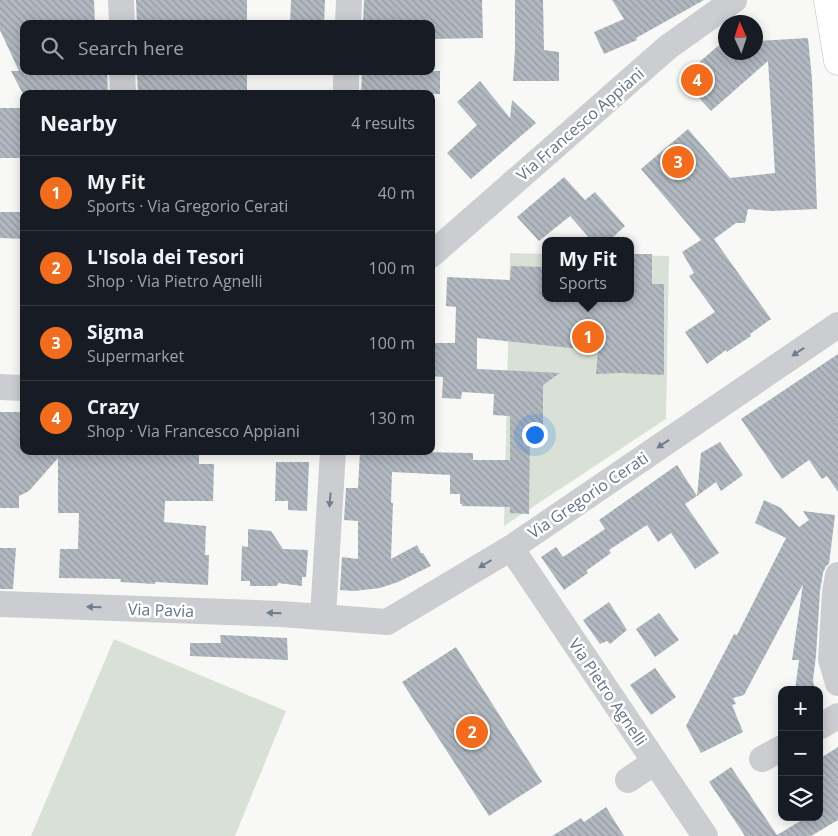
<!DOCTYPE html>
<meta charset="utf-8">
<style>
:root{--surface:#171b24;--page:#20242c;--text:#f1f3f6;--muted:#9ea1a6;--line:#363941;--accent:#f16d1d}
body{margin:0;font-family:"Open Sans",sans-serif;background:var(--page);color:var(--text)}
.controls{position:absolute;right:15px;bottom:15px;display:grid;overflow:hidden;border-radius:10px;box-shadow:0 2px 12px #0003}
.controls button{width:45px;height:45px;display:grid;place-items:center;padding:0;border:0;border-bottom:1px solid var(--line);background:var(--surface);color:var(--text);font:25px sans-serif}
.compass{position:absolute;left:718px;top:15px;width:45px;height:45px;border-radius:50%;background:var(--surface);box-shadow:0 2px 12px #0003;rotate:357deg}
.you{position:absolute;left:534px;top:434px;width:18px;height:18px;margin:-12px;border:4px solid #fff;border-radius:50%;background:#1a73e8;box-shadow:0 0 0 8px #1a73e833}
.badge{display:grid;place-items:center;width:32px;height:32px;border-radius:50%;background:var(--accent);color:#fff;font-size:16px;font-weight:700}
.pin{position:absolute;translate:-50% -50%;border:2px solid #fff;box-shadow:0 1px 5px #0006}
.popup{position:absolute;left:542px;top:237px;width:92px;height:65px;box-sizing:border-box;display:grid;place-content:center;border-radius:10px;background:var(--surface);filter:drop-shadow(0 1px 4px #0005);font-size:16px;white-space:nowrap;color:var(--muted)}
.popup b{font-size:19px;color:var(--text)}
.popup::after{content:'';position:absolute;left:50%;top:100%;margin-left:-10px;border:10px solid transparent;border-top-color:var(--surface)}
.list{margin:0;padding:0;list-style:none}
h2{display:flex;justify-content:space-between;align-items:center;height:65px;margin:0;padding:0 20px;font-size:21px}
h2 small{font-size:16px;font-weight:400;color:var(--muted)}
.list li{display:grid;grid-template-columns:32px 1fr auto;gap:15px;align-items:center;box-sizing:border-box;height:75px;padding:0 20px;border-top:1px solid var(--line)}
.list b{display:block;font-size:19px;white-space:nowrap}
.list p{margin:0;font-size:16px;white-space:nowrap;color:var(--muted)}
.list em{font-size:16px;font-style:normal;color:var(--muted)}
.icon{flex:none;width:28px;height:28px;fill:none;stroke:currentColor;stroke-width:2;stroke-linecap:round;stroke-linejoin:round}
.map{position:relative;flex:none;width:838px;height:836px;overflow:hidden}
.search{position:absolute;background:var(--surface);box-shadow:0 2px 12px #0003;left:20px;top:20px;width:415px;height:55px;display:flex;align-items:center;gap:12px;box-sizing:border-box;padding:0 18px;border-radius:10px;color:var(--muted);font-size:19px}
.panel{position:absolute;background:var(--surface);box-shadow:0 2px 12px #0003;left:20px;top:90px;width:415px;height:365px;border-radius:10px}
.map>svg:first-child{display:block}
</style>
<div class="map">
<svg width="838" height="836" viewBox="0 0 838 836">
<defs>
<pattern id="building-back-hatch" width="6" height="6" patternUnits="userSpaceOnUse" patternTransform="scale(1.25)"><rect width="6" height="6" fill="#b2b8c0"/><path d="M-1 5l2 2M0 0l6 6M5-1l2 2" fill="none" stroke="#949aa2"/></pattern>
</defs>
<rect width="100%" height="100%" fill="#f8f9f6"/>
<g fill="#d9e1d6">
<path d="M510 253 545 254 546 298H630L631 255 669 256 666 419 504 526Z"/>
<path d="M114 639 286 711 235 836H31Z"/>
</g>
<g fill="url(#building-back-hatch)">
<path d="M0 0H94L95 24H24V71H107L108 94H23L11 71H19L0 30Z"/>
<path d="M136 0H247V24H137Z"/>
<path d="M291 0H325L324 24H290Z"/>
<path d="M364 0H482L483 38 431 39V24H363Z"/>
<path d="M515 0H543L544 50 559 52V81H513L515 50Z"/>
<path d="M612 0H704L636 38 637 40 604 54 594 32 624 19Z"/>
<path d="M808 38 812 79 817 209 771 211 748 209 745 223H736L714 239 771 319 750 334 751 336 727 352 726 350 707 364 685 332 715 312 689 276 694 273 682 252 701 240 641 169 688 129 730 178 775 173 768 61 711 111 681 78 726 39V52H756V41Z"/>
<path d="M137 71H247V94H138Z"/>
<path d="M362 71H440V94H361Z"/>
<path d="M480 81 510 118 512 100 536 123 471 179 447 153 477 125 457 102Z"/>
<rect x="0" y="108" width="24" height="50"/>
<path d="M564 177 585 200 595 192 625 226 609 241H592L570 216 539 241 517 217Z"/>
<path d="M0 212H24V239L0 238Z"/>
<path d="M630 254H652V284H664V375L621 373 596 374 598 351 477 338V369L560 373 543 385V440L530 439 529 514 510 513V507L462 506V504H460V494H450V475L392 472 391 503H393L391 559 417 545 421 553H423L431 566 398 582 380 588 354 591 340 590 342 557 358 559V521L344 520 346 488H358L360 451 473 453V460H510V416L493 415 494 394 462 392 461 399 442 398 443 377 431 376V343H455L456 307 446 306 447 277 510 280 511 266 543 267V298H630Z"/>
<path d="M838 354V492L827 476 822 479 809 460 782 479 741 419Z"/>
<path d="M0 412H24V451H199V464H214L213 501H165L164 522 206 526 205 555H209L208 585 155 582V584L120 582 121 579 59 578 60 549H78L79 513H58V458L29 491 19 496V508H0Z"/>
<path d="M720 442 743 475 721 491 716 482 697 496 701 453Z"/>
<path d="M276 462H309L307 511 288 510V501H275Z"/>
<path d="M677 465 697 496 685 504 719 553 695 569 671 533 658 542 647 525 609 550 611 553 586 571 588 573 564 590 541 557 556 547 563 557 605 529 599 520Z"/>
<path d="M764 500 781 508 799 527 809 520 803 511 835 515 829 564 826 566 823 573 820 591 816 655 813 680 815 690H795L799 660H792L803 584 744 695 733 698 736 704 732 705 743 732 701 753 686 726 734 634 737 635 786 538 755 523Z"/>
<path d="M248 529 271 531 283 549 308 550 306 577H302V586L278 583 277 586H250V581H241L242 546 248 547Z"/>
<path d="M0 548H16L13 589H0Z"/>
<path d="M609 602 627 630 610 644 607 641 600 644 583 620Z"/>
<path d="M659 613 679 640 655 657 636 629Z"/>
<path d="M220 635 287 638 288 660 190 656V643H221Z"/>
<path d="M456 647 542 782 489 816 402 682Z"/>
<path d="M655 668 676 697 651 715 630 685Z"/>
<path d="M838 747V820L811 836H745L709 782 731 767 777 835 807 817H819V759Z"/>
<path d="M606 807 624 836H552L581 818 584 822Z"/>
</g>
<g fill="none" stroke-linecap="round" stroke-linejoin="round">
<g stroke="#bbbec3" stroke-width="29">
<path id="major" d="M828 0 838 61"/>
</g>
<g stroke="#cbcdd1" stroke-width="26">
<path d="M121 0 122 24"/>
<path d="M348 24 349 0"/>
<path d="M122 71 123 94"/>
<path d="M346 94V71"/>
<path d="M431 255 668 47 734 0"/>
<path d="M0 387 24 388"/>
<path d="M511 548 705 836"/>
<path d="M838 575 835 593 831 659 838 683"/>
<path d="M0 604 281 614 387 622 511 548 838 325"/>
<path d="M323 616 333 451"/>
<path d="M819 727 838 716"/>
<path d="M762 759 782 748"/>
<path d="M628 780 655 762"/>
</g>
<use href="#major" stroke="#fff" stroke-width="28"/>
</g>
<defs><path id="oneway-solid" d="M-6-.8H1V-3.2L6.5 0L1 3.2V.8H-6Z" transform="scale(1.25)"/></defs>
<g fill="#6f7d90">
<use href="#oneway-solid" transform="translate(798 352) rotate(146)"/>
<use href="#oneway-solid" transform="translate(663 444) rotate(146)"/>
<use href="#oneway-solid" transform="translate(330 500) rotate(94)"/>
<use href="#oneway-solid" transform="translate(485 564) rotate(149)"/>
<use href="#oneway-solid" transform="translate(94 607) rotate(-178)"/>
<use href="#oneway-solid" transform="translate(274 613) rotate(-178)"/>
</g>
<g text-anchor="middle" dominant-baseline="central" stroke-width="5" stroke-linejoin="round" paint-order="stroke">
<g font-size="16" fill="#657489" stroke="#fff">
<text transform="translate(580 124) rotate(-41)">Via Francesco Appiani</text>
<text transform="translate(588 495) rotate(-34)">Via Gregorio Cerati</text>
<text transform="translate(161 610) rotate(2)">Via Pavia</text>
<text transform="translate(608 692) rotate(56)">Via Pietro Agnelli</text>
</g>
</g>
</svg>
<div class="controls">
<button>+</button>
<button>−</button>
<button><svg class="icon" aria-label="layers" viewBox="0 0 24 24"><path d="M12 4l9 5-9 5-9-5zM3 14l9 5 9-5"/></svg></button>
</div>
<svg class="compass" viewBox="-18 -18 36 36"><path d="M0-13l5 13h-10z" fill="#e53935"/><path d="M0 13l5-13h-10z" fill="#9ea1a6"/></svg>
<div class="you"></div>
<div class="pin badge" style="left:588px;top:337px">1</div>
<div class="popup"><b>My Fit</b>Sports</div>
<div class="pin badge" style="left:472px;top:732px">2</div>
<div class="pin badge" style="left:678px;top:162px">3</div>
<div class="pin badge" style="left:697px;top:80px">4</div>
<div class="search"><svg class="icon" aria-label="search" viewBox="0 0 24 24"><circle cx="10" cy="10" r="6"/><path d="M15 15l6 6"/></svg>Search here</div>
<section class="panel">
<h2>Nearby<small>4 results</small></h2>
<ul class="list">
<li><span class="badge">1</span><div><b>My Fit</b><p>Sports · Via Gregorio Cerati</p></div><em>40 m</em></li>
<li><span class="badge">2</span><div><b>L'Isola dei Tesori</b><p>Shop · Via Pietro Agnelli</p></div><em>100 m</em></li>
<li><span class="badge">3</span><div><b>Sigma</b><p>Supermarket</p></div><em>100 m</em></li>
<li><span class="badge">4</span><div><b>Crazy</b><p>Shop · Via Francesco Appiani</p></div><em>130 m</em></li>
</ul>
</section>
</div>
